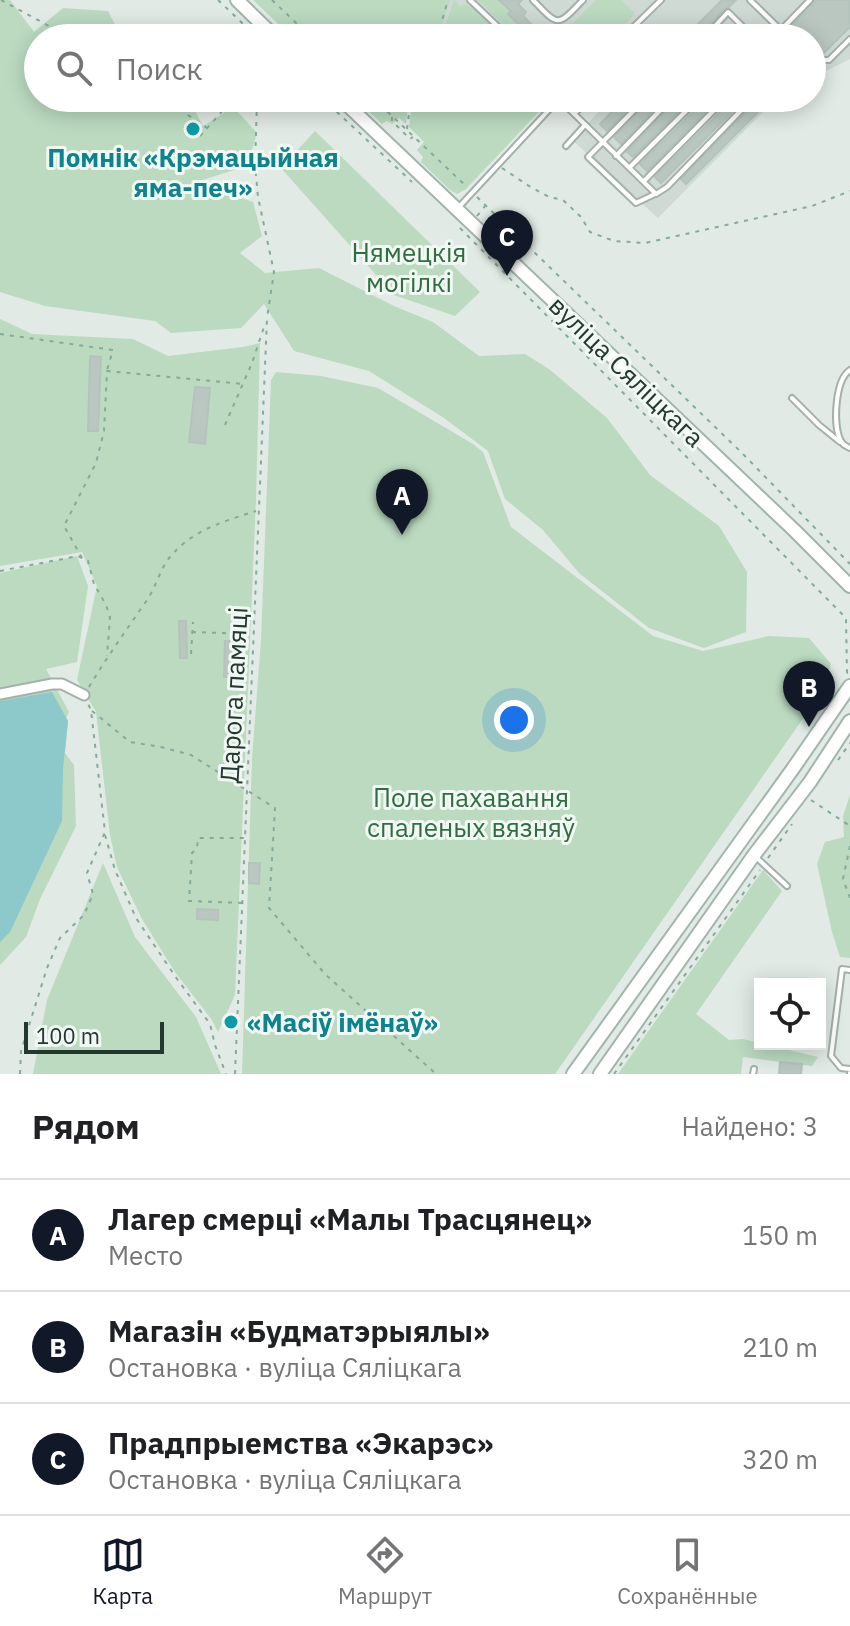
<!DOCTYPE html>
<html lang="ru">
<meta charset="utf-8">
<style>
:root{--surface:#fff;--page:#f2f2f2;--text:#202124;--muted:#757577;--line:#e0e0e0;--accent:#111827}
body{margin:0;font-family:"IBM Plex Sans",sans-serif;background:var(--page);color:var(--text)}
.controls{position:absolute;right:24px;bottom:24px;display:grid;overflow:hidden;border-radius:0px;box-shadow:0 4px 20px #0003}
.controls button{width:72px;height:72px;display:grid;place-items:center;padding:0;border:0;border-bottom:2px solid var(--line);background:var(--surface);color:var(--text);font:40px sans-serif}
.scale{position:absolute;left:24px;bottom:20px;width:140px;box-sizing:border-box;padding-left:8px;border:4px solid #233930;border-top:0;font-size:22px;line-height:28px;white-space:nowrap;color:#233930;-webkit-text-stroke:6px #f1f7f3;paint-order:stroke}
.you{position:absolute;left:514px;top:720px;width:28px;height:28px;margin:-20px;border:6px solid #fff;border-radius:50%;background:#1a73e8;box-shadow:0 0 0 12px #1a73e833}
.badge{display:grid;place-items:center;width:52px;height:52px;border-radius:50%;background:var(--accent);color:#fff;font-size:26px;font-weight:700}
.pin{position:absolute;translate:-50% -66px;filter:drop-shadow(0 2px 4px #0008)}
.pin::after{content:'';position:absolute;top:42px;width:28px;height:24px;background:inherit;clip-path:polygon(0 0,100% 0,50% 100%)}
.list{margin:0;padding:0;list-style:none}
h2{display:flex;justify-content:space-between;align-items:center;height:104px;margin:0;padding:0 32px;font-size:34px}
h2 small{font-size:26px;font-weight:400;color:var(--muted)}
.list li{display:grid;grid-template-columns:52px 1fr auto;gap:24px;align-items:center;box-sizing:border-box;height:112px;padding:0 32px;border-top:2px solid var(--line)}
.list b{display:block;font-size:30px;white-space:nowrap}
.list p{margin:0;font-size:26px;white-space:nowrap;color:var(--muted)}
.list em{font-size:26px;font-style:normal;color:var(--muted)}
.icon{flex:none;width:44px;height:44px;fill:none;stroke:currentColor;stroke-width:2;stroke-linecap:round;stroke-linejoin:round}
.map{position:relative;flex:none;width:850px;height:1074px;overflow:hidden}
.search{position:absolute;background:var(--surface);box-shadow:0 4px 20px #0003;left:24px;right:24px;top:24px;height:88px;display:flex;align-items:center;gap:20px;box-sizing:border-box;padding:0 28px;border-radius:44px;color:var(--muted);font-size:30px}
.sheet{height:440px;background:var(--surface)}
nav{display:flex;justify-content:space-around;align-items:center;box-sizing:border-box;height:112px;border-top:2px solid var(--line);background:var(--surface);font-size:22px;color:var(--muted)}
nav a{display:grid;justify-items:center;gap:4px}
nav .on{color:var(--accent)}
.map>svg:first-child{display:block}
</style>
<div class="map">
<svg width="850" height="1074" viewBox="0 0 850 1074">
<rect width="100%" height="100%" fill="#e1eae5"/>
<g fill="#cfdad4">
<path d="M264 0H850V59L812 78V38H303Z"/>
<path d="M602 98H777L658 218 572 140 607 103Z"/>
</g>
<g fill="#bbdac0">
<path d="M0 0H10L34 32 63 8 108 11 122 38H38V98H194L190 101 203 126 224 113 227 98H235L238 101V112L257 133 247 166 196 182 253 202 262 236 240 253 265 273 319 268 394 306 433 322 479 356 525 354 549 369 607 418 650 475 719 526 747 572 746 632 704 648 649 628 579 573 543 530 505 499 488 451 444 418 369 371 294 351 264 304 241 328 171 333 155 321 45 306 0 292Z"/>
<path d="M253 0H450L438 38H293Z"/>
<path d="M454 0 461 7 464 4 471 6 504 38H441Z"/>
<path d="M478 0H499L511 11 508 15 533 38H517Z"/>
<path d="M596 0H621L634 12V15L611 38H558Z"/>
<path d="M355 98H409L406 124 399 118 392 124 387 121 382 124Z"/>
<path d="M413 98H552L466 189 457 194 450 190 421 162 423 157 417 150 424 142 409 127Z"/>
<path d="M315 131 480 292 455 316 394 295 281 168Z"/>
<path d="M0 319 32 334 133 339 168 356 243 347 260 343 256 499 235 995 218 1032 212 1020 175 972 142 919 117 867 110 835 96 712 77 680 97 586 82 552 0 566Z"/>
<path d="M276 372 321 376 378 388 473 444 483 452 511 527 653 636 703 651 769 636 809 638 831 664 825 687 555 1074H242L252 759 261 640 271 380Z"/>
<path d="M77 556 88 586 77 662 46 669 69 712 66 718 68 721 65 753 74 765 76 826 40 899 26 937 0 965V573Z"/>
<path d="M850 795V958L840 957 832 932 817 864 825 842 844 837 843 816Z"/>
<path d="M103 863 135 937 196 1017 221 1074H33L47 1000Z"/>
<path d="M763 870 782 891 696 1014 729 1040 743 1039 818 1057 812 1066 743 1057 741 1074H618Z"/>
</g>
<path fill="#8dc9cb" d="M52 692 68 721 63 769 62 821 10 932 0 942V701Z"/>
<g fill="#b9c7c0" stroke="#b4c3bb" stroke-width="2">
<path d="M499 0H522L518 4 526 12 523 16 545 38H533L508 14 511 11Z"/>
<path d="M722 0H736L729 7 724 9 699 38H684Z"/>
<path d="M816 0H850V27L822 55H818L812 49V38H801L791 27Z"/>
<path d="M625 98H639L607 131 600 124Z"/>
<path d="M651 98H665L621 144 614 137Z"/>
<path d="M677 98H692L633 157 627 152Z"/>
<path d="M704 98H719L647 171 640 164 703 102Z"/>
<path d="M731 98H746L661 183 655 177 730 102Z"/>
<path d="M758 98H772L686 184 681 179 757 101Z"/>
<path d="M90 356 101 357 98 431H88Z"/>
<path d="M195 387 210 388 205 444 189 442Z"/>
<path d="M179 621H186L187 658H180Z"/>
<path d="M225 641H233L232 677H224Z"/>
<path d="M249 863H260L259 884 249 883Z"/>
<path d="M197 909 218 910V920L197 919Z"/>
<path d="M780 1062 802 1064 801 1074H779Z"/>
</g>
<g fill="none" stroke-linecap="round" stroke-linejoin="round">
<g stroke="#a4b1ab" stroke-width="8">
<g id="service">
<path d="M470 0 510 38"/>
<path d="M533 0C559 27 557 27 583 0"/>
<path d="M750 0 789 38"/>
<path d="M781 30 810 0"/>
<path d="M622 38 661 0"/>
<path d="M704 38 728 12 754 38"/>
<path d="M730 38 742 26"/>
<path d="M812 60H829L850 39"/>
<path d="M646 98 588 157 636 203 655 194"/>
<path d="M559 99 656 194 667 187 753 98"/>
<path d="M575 113 590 98"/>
<path d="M566 146 585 125"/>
<path d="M616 156 672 98"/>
<path d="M630 167 699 98"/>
<path d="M644 181 726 98"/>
<path d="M458 208 558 100"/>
<path d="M850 370C835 380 833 424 840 439 843 445 844 445 850 448"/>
<path d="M792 398 819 425 840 442"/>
<path d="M757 858 787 886"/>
<path d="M850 970 842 969 831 1056 841 1068 850 1069"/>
<path d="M753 1074 754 1069"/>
<path d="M850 1074V1073"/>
</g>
</g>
<g stroke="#a4b1ab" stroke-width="13">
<path id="minor" d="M0 694 52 684H62L84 695"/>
</g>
<g stroke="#a1b5ab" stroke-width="16">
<g id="secondary">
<path d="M237 0 276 38"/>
<path d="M340 98 795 531 850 586"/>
<path d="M573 1074 792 770 850 686"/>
<path d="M600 1074 754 855 810 782 850 721"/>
</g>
</g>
<g stroke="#84ab9a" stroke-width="2" stroke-dasharray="4 6" stroke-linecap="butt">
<path d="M1 0 71 38"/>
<path d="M218 0 258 38"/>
<path d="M272 0 312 38"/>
<path d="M244 26V38"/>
<path d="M437 38 448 0"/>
<path d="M163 98 207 128"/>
<path d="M322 98 412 182"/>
<path d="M373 98 467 187"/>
<path d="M257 102 255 164 258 197 274 272 267 318"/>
<path d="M392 117V121L410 139 413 137"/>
<path d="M407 129 411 98"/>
<path d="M200 136 234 98"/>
<path d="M502 168 529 186 549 197 563 200 581 217 590 232 614 241 645 243 812 206 850 191"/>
<path d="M477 197 741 452 850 564"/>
<path d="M477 216 485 206"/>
<path d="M460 228 846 618 847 673 843 677"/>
<path d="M0 334 113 350 107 370"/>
<path d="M225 425 252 363 265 324"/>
<path d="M82 558 64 526 96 463 104 431 107 371 243 384"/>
<path d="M0 571 78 556 88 561 94 584 106 605 110 617 107 656"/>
<path d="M192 632 252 634"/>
<path d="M191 654 193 622"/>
<path d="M89 687C107 657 127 629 147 600 156 587 160 569 170 557 192 530 225 521 256 511"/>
<path d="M92 711 130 742 161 747 191 755 275 808 269 908 325 974 436 1074"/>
<path d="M838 760 850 743"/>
<path d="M811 800 850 826"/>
<path d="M105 835 115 870 136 918 175 976 210 1024 215 1045 226 1074"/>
<path d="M850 846 843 879 850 898"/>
<path d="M768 858 792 824"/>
<path d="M242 903 189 901 192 853 197 848 198 838H245"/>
<path d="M20 1074 21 1051 47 968 60 938 84 915 93 894 87 873 105 832 91 710 88 704"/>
<path d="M235 1074 267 319"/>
<path d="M614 1074 760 870"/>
</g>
<use href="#service" stroke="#fff" stroke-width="4"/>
<use href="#minor" stroke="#fff" stroke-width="9"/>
<use href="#secondary" stroke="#fff" stroke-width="12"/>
</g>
<g fill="#0f9aa8" stroke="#f1f7f3" stroke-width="3">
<circle cx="193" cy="129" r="8"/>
<circle cx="231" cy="1022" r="8"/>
</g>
<g text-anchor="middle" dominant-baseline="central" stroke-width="6" stroke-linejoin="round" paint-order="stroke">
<g font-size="26" font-weight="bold" fill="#0d838f" stroke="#f1f7f3">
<text x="193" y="157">Помнік «Крэмацыйная<tspan x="193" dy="30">яма-печ»</tspan></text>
<text x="247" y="1022" text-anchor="start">«Масіў імёнаў»</text>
</g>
<g font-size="26" fill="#306d40" stroke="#f1f7f3">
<text x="409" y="252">Нямецкія<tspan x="409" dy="30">могілкі</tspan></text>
<text x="471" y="797">Поле пахавання<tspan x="471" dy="30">спаленых вязняў</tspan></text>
</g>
<g font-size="26" fill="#233930" stroke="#f1f7f3">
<text transform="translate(627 371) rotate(44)">вуліца Сяліцкага</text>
<text transform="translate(233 695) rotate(-87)">Дарога памяці</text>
</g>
</g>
</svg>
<div class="controls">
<button><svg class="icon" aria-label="locate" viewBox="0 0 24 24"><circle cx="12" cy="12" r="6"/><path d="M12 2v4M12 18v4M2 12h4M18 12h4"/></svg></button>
</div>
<div class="scale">100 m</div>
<div class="you"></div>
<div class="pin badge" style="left:402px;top:535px">A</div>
<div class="pin badge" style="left:809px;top:727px">B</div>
<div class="pin badge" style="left:507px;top:276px">C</div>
<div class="search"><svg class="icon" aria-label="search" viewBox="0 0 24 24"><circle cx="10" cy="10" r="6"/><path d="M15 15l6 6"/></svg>Поиск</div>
</div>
<section class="sheet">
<h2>Рядом<small>Найдено: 3</small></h2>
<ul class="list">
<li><span class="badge">A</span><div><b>Лагер смерці «Малы Трасцянец»</b><p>Место</p></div><em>150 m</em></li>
<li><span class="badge">B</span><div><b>Магазін «Будматэрыялы»</b><p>Остановка · вуліца Сяліцкага</p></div><em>210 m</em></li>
<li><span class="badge">C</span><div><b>Прадпрыемства «Экарэс»</b><p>Остановка · вуліца Сяліцкага</p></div><em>320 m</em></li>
</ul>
</section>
<nav>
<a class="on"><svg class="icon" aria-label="map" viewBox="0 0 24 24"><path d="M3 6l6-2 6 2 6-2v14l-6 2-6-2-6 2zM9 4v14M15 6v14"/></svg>Карта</a>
<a><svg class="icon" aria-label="directions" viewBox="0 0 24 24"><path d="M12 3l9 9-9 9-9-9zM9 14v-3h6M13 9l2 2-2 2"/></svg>Маршрут</a>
<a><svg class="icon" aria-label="saved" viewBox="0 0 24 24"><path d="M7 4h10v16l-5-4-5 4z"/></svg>Сохранённые</a>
</nav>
